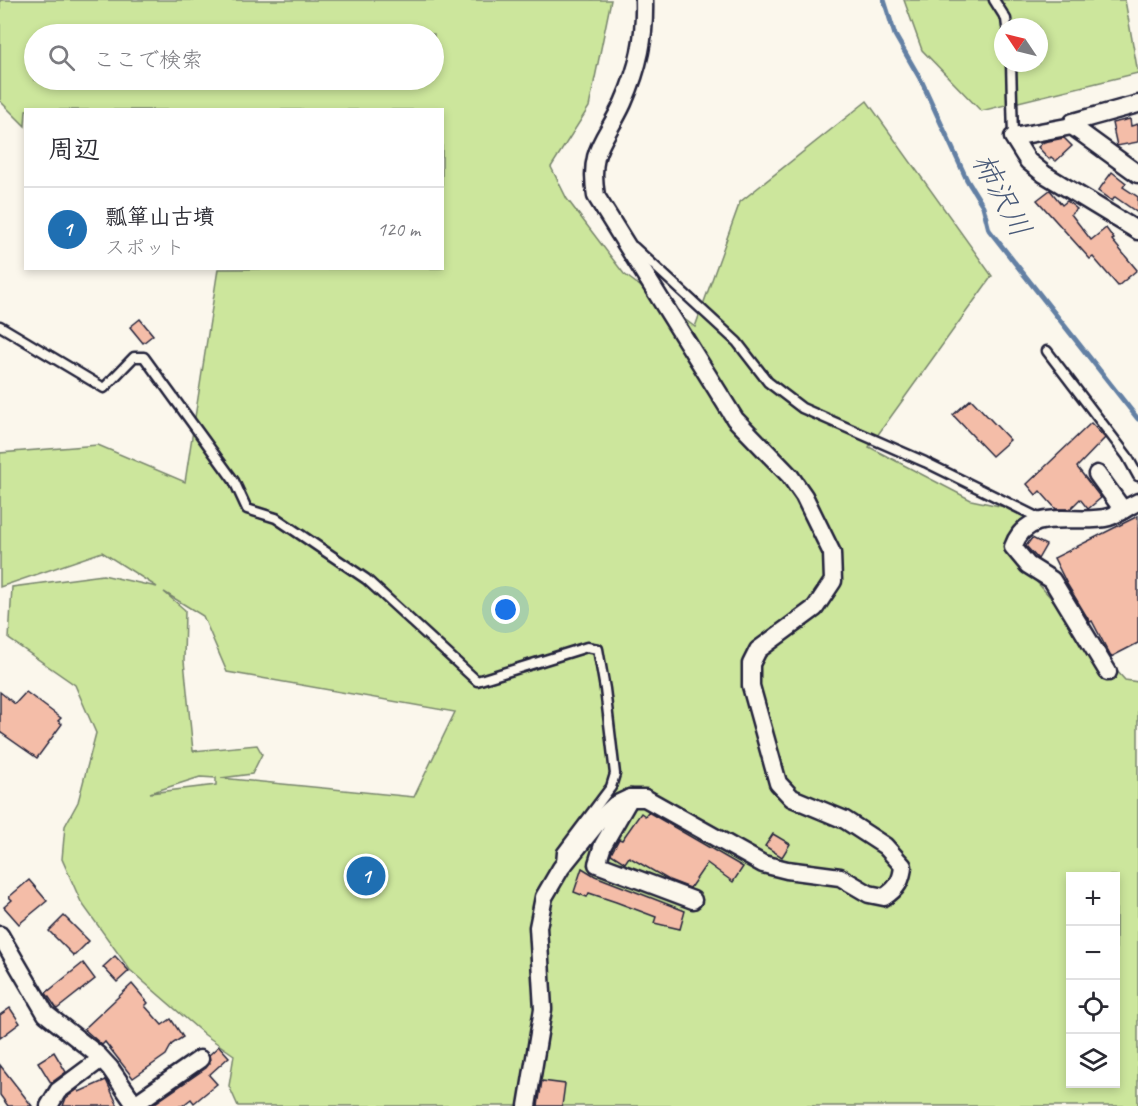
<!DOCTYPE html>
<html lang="ja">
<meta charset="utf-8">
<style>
:root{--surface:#fff;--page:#f7f7f7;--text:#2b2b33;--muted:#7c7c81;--line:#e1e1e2;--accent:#1f6fb2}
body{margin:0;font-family:Caveat,"Klee One",sans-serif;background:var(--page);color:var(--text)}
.controls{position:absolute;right:18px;bottom:18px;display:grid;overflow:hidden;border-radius:0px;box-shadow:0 3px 9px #0003}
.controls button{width:54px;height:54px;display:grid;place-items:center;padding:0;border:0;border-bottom:2px solid var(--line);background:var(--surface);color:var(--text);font:30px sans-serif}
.compass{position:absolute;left:994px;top:18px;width:54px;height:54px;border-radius:50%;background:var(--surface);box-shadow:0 3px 9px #0003;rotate:305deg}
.you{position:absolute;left:506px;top:610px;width:21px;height:21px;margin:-15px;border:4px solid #fff;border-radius:50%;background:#1a73e8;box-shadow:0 0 0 9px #1a73e833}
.badge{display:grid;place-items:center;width:39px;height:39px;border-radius:50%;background:var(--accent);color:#fff;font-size:20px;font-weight:700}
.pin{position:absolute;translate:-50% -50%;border:3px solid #fff;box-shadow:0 2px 6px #0006}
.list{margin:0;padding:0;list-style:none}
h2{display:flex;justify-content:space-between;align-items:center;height:78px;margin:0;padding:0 24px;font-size:26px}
h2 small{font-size:20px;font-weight:400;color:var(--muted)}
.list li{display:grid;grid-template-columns:39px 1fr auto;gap:18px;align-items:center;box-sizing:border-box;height:84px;padding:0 24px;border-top:2px solid var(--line)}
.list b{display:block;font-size:22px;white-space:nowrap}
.list p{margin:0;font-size:20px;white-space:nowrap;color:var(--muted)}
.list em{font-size:20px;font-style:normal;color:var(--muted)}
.icon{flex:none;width:33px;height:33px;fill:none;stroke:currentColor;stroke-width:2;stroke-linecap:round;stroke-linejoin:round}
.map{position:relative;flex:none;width:1138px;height:1106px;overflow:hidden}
.search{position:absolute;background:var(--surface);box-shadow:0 3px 9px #0003;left:24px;top:24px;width:420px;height:66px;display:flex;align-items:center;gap:15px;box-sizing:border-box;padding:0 21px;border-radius:33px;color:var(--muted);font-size:22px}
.panel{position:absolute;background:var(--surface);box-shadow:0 3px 9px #0003;left:24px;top:108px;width:420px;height:162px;border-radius:0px}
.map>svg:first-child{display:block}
</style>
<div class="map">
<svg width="1138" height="1106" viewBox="0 0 1138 1106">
<rect width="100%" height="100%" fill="#fbf7ec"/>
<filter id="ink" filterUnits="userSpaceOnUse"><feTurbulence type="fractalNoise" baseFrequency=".0167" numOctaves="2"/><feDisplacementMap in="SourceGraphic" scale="12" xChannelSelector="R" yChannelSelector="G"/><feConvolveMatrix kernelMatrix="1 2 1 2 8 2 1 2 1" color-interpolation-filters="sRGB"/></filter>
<g filter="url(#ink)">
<g fill="#cce69c" stroke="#77846c" stroke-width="1.5" fill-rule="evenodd">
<path d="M0 0H611L589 107 551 167 567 199 624 274 695 327 740 202 867 101 992 276 869 447 971 500 1014 509 1030 520 1016 559 1125 680 1138 682V1106H238L229 1086 234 1055 205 1035 130 970 81 902 62 859 65 826 78 802 96 733 75 685 9 639 12 587 103 575 157 587 102 552 0 587V453L98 445 185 482 218 269 442 268V110H26L25 126 0 101ZM34 34H434V80H34ZM164 592 203 616 227 672 455 712 414 797 221 778 252 774 262 754 257 745 193 751 184 661 185 610ZM200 777 216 778V785L150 793ZM1070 876H1116V1084H1070Z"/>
<path d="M904 0H1125L1138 73 981 111 922 50ZM1003 27H1039V63H1003Z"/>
</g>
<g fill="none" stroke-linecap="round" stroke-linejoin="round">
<path stroke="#6380a4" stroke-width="5" d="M884 0 895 35 922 82 967 180 983 206 989 230 1138 419"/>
</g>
<g fill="#f4bda8" stroke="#22223b" stroke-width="1.5">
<path d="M1130 119 1131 126 1138 124V142L1117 146 1112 123Z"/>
<path d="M1064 138 1072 146 1056 161 1051 157 1049 159 1038 147 1044 142Z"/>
<path d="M1112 172 1126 183 1123 187 1138 197V213L1115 197 1112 201 1098 191Z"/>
<path d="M1050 190 1062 205 1067 201 1077 209 1071 214 1091 240 1106 228 1114 239 1112 240 1137 270 1118 286 1093 257 1090 259 1037 200Z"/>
<path d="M140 319 153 335 143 343 130 327Z"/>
<path d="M971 399 1010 440 992 456 953 415Z"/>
<path d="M1091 423 1105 438 1077 467 1101 498 1088 509 1080 499 1070 509H1056L1040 491 1036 495 1027 484Z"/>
<path d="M1138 516V643L1111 657 1092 621 1090 622 1067 584 1054 558Z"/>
<path d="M1032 538 1046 545 1038 559 1026 546Z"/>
<path d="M0 692 15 704 26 692 61 718 58 721 62 724 37 758 0 732Z"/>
<path d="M648 812 743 867 733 882 707 863 690 888 669 880 629 857 625 863 611 854 619 839 622 840 641 813 645 816Z"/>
<path d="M773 834 790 844 782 857 765 846Z"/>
<path d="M582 868 595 876 685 911 680 929 654 923 656 917 616 902 589 893 587 897 574 892Z"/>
<path d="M29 880 47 901 19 924 4 907 12 900 9 897Z"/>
<path d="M64 916 89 941 74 956 49 931Z"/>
<path d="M115 956 129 971 117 982 103 967Z"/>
<path d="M83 963 95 979 57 1009 46 993Z"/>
<path d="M132 984 148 1003 145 1006 162 1025 171 1019 183 1037 172 1044 166 1055 133 1078 105 1042 102 1045 84 1029Z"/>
<path d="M10 1008 20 1023 0 1038V1015Z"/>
<path d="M219 1046 229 1057 209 1075 217 1084 194 1103 191 1099 182 1106H151L206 1068 210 1063 209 1055Z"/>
<path d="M54 1052 66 1072 51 1083 38 1062Z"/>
<path d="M0 1065 32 1106H8L0 1095Z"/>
<path d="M106 1080 118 1106H63L66 1098 78 1089 79 1092Z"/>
<path d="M542 1081 565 1084 562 1106H538Z"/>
</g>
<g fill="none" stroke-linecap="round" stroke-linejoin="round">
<g stroke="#22223b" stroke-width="13">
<g id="lane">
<path d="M994 0 1006 19 1007 27"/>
<path d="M1011 63 1013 137"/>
<path d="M634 247 737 342 768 382 802 408 925 462 1041 519"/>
<path d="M0 326 104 388 134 357H144L234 481 247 509 276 518 366 579 477 681 587 647 598 649 605 689 615 774 611 787 562 852 561 864"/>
<path d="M1047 351 1127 456 1138 476"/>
</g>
</g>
<g stroke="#22223b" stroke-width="21">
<g id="street">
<path d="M1138 104 1073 122 1072 126 1138 174"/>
<path d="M1072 126 1013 137 1028 161 1044 174 1138 231"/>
<path d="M1097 474 1123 510"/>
<path d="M1108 672 1052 580 1028 565 1013 547C1028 504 1076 526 1109 517 1118 514 1129 506 1138 502"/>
<path d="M630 798 603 845 597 864 693 900"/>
<path d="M0 935 46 1014 98 1055 110 1068 136 1106"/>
<path d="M135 1104 200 1059"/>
<path d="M49 1106 58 1091 101 1059"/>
<path d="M527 1106 543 1009 538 927 544 897 561 868 603 816 615 805 630 798H645L763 864 787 870 840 877 869 894 884 897C897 889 902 880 903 866L885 846 845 820 792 798 778 783 751 686V664L758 650 815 608 833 581 832 553 804 496 790 476 735 419 596 196C588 149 605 142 623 103 639 67 645 38 644 0"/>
</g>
</g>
<use href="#lane" stroke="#fbf7ec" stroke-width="8"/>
<use href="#street" stroke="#fbf7ec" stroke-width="16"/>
</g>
</g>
<g text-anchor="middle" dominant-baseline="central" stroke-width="5" stroke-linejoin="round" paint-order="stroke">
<g font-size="30" font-style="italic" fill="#485978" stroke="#fbf7ec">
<text transform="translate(1002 195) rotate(62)">柿沢川</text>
</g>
</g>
</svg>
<div class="controls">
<button>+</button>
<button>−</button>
<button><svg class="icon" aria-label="locate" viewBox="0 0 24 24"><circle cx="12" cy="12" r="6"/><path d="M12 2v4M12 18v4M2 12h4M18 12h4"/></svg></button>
<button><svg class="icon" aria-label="layers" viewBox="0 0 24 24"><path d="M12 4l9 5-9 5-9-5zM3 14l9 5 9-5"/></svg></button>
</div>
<svg class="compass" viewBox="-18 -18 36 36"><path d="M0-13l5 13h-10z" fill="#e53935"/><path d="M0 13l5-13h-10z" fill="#7c7c81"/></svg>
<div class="you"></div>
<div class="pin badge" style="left:366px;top:876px">1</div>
<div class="search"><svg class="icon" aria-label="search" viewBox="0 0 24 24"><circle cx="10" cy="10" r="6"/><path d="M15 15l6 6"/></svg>ここで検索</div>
<section class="panel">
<h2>周辺<small></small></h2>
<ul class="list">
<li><span class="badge">1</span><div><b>瓢箪山古墳</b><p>スポット</p></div><em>120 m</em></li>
</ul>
</section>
</div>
